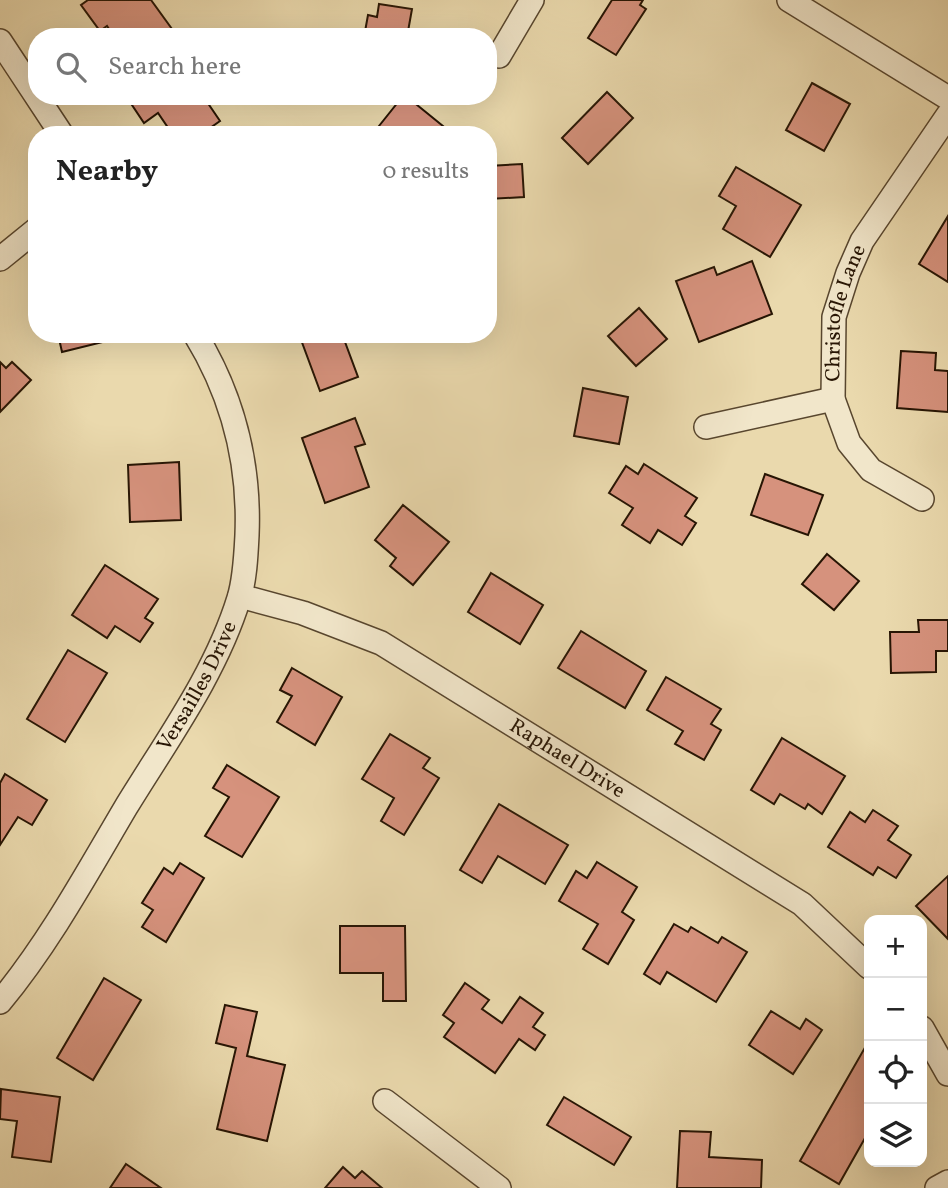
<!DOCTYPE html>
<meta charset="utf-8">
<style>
:root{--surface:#fff;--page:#f6f6f6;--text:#222;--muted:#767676;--line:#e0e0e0}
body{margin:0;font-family:Vollkorn,serif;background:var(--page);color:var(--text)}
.controls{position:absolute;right:21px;bottom:21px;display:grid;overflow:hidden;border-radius:14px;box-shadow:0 7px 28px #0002}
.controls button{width:63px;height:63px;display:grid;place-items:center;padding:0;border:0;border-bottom:2px solid var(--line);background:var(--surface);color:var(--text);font:35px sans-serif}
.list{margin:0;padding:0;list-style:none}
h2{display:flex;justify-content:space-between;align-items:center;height:91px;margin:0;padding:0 28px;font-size:30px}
h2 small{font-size:23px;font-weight:400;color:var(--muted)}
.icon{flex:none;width:38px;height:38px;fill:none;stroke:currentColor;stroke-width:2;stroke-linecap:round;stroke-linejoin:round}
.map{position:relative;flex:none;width:948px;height:1188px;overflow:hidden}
.search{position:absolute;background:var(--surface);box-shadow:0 7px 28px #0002;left:28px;top:28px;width:469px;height:77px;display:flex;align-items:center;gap:18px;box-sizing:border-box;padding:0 24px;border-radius:28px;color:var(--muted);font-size:26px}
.panel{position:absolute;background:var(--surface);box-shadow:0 7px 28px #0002;left:28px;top:126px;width:469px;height:217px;border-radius:28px}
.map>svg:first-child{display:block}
</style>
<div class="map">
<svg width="948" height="1188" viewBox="0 0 948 1188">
<rect width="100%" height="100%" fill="#ead9ad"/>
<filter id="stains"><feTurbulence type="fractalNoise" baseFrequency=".00286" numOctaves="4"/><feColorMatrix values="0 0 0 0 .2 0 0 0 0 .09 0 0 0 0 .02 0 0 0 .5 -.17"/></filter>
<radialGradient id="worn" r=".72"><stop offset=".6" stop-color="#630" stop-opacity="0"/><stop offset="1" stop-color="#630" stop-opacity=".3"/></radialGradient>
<g fill="#d6927d" stroke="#271504" stroke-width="2">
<path d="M88 0H151L172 29 161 37H114L107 26 100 31 81 5Z"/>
<path d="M612 0H643L640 5 646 9 616 55 588 38Z"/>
<path d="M379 4 412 9 407 37H364L368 15 377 17Z"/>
<path d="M812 83 850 104 824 151 786 130Z"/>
<path d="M607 92 633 118 588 164 562 138Z"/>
<path d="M139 96H203L220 121 200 135H173L158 113 144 123 130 102Z"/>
<path d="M403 96H406L454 135H380L375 131Z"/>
<path d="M522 164 524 197 488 199V166Z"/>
<path d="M736 167 801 205 770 257 723 229 736 206 719 196Z"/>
<path d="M948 216V282L919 264Z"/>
<path d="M752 261 772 314 699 342 676 281 714 267 717 275Z"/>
<path d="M639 308 667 339 636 366 608 336Z"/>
<path d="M58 334H119V338L62 352Z"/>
<path d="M306 334H342L358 377 320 391 300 337Z"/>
<path d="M901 351 936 353 935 370 948 371V412L897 408Z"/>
<path d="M0 362 6 368 12 362 31 380 0 412Z"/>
<path d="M583 388 628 397 619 444 574 436Z"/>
<path d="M355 418 365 444 355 447 369 487 325 503 302 438Z"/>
<path d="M179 462 181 520 130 522 128 465Z"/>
<path d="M644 464 697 498 685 516 696 523 682 545 658 530 650 543 622 525 633 508 609 493 626 466 638 474Z"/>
<path d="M765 474 823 495 808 535 751 515Z"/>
<path d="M403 505 449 542 413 585 390 566 396 558 375 540Z"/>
<path d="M827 554 859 581 834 610 802 584Z"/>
<path d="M105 565 158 599 145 618 153 623 140 642 115 626 107 638 72 615Z"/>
<path d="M491 573 543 605 520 644 468 612Z"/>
<path d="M918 620H948V651H936V672L891 673 890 632H919Z"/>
<path d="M581 631 646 671 625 708 558 668Z"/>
<path d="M68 650 107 673 65 742 27 719Z"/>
<path d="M292 668 342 697 315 745 277 722 292 696 280 690Z"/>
<path d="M666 677 721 709 711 724 721 730 704 760 675 744 683 731 647 710Z"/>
<path d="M390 734 430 758 423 768 439 778 404 835 381 821 394 798 362 779Z"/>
<path d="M782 738 845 776 822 814 808 804 805 809 780 794 774 804 751 790Z"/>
<path d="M227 765 279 797 242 857 205 836 229 797 213 788Z"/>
<path d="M5 774 47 800 32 825 18 817 0 845V783Z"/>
<path d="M499 804 568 845 545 884 498 856 482 883 460 870Z"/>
<path d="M873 810 898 826 888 840 911 855 896 878 878 867 873 875 828 847 850 812 865 822Z"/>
<path d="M597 862 637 887 622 912 634 920 608 964 583 949 598 924 559 901 576 871 587 878Z"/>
<path d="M180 863 204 878 166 942 142 927 153 910 142 903 164 868 173 874Z"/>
<path d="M948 876V939L916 906Z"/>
<path d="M674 924 688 932 691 927 718 943 722 937 747 952 716 1002 667 972 660 984 644 974Z"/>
<path d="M340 926H405L406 1001H383V973H340Z"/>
<path d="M104 978 141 1000 93 1080 57 1058Z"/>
<path d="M465 983 489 1000 482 1009 502 1023 520 997 543 1013 533 1027 545 1035 535 1050 519 1039 495 1073 444 1037 454 1023 443 1015Z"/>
<path d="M225 1005 257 1012 247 1056 285 1065 267 1141 217 1129 236 1048 216 1043Z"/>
<path d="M771 1011 800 1029 806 1019 822 1030 793 1074 749 1045Z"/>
<path d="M867 1044 869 1131 839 1184 800 1161Z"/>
<path d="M1 1089 60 1097 51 1162 12 1157 17 1121 0 1119Z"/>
<path d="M564 1097 631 1137 614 1165 547 1125Z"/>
<path d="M680 1131 711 1132 709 1157 762 1160 761 1188H677Z"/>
<path d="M126 1164 161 1188H110Z"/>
<path d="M343 1167 355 1178 362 1171 382 1188H325Z"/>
</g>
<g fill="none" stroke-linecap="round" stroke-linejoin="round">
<g stroke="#58462e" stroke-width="26">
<g id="minor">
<path d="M789 0 948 98"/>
<path d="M0 41 62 135"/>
<path d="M499 56 532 0"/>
<path d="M0 259 37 229"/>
<path d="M706 427 833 399"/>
<path id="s1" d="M922 499 871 470 849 443 833 399 834 317 848 273 862 241 948 115"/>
<path id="s2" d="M240 596 303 613 381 643 802 904 869 967"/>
<path id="s3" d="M0 1002C49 943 87 873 126 807 167 740 216 673 239 598 245 579 246 555 247 535 250 462 233 396 195 334"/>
<path d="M922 1028 948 1074"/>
<path d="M385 1101 499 1188"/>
<path d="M937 1188 948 1182"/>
</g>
</g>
<use href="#minor" stroke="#f1e6ca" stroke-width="23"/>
</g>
<g text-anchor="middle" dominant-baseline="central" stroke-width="6" stroke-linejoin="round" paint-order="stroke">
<g font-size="21" fill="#271504" stroke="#f1e6ca">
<text stroke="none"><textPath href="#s1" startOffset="228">Christofle Lane</textPath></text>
<text stroke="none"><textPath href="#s3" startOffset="373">Versailles Drive</textPath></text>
<text stroke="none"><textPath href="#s2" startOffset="368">Raphael Drive</textPath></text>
</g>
</g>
<rect width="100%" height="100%" filter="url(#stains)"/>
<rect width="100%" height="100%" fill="url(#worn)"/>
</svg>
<div class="controls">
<button>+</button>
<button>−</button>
<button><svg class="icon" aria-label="locate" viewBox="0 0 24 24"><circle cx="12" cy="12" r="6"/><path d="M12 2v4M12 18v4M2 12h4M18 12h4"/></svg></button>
<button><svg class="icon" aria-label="layers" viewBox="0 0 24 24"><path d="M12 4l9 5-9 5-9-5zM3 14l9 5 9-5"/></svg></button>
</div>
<div class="search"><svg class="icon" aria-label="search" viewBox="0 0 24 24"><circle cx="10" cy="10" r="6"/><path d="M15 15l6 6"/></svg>Search here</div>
<section class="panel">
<h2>Nearby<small>0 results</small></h2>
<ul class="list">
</ul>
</section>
</div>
